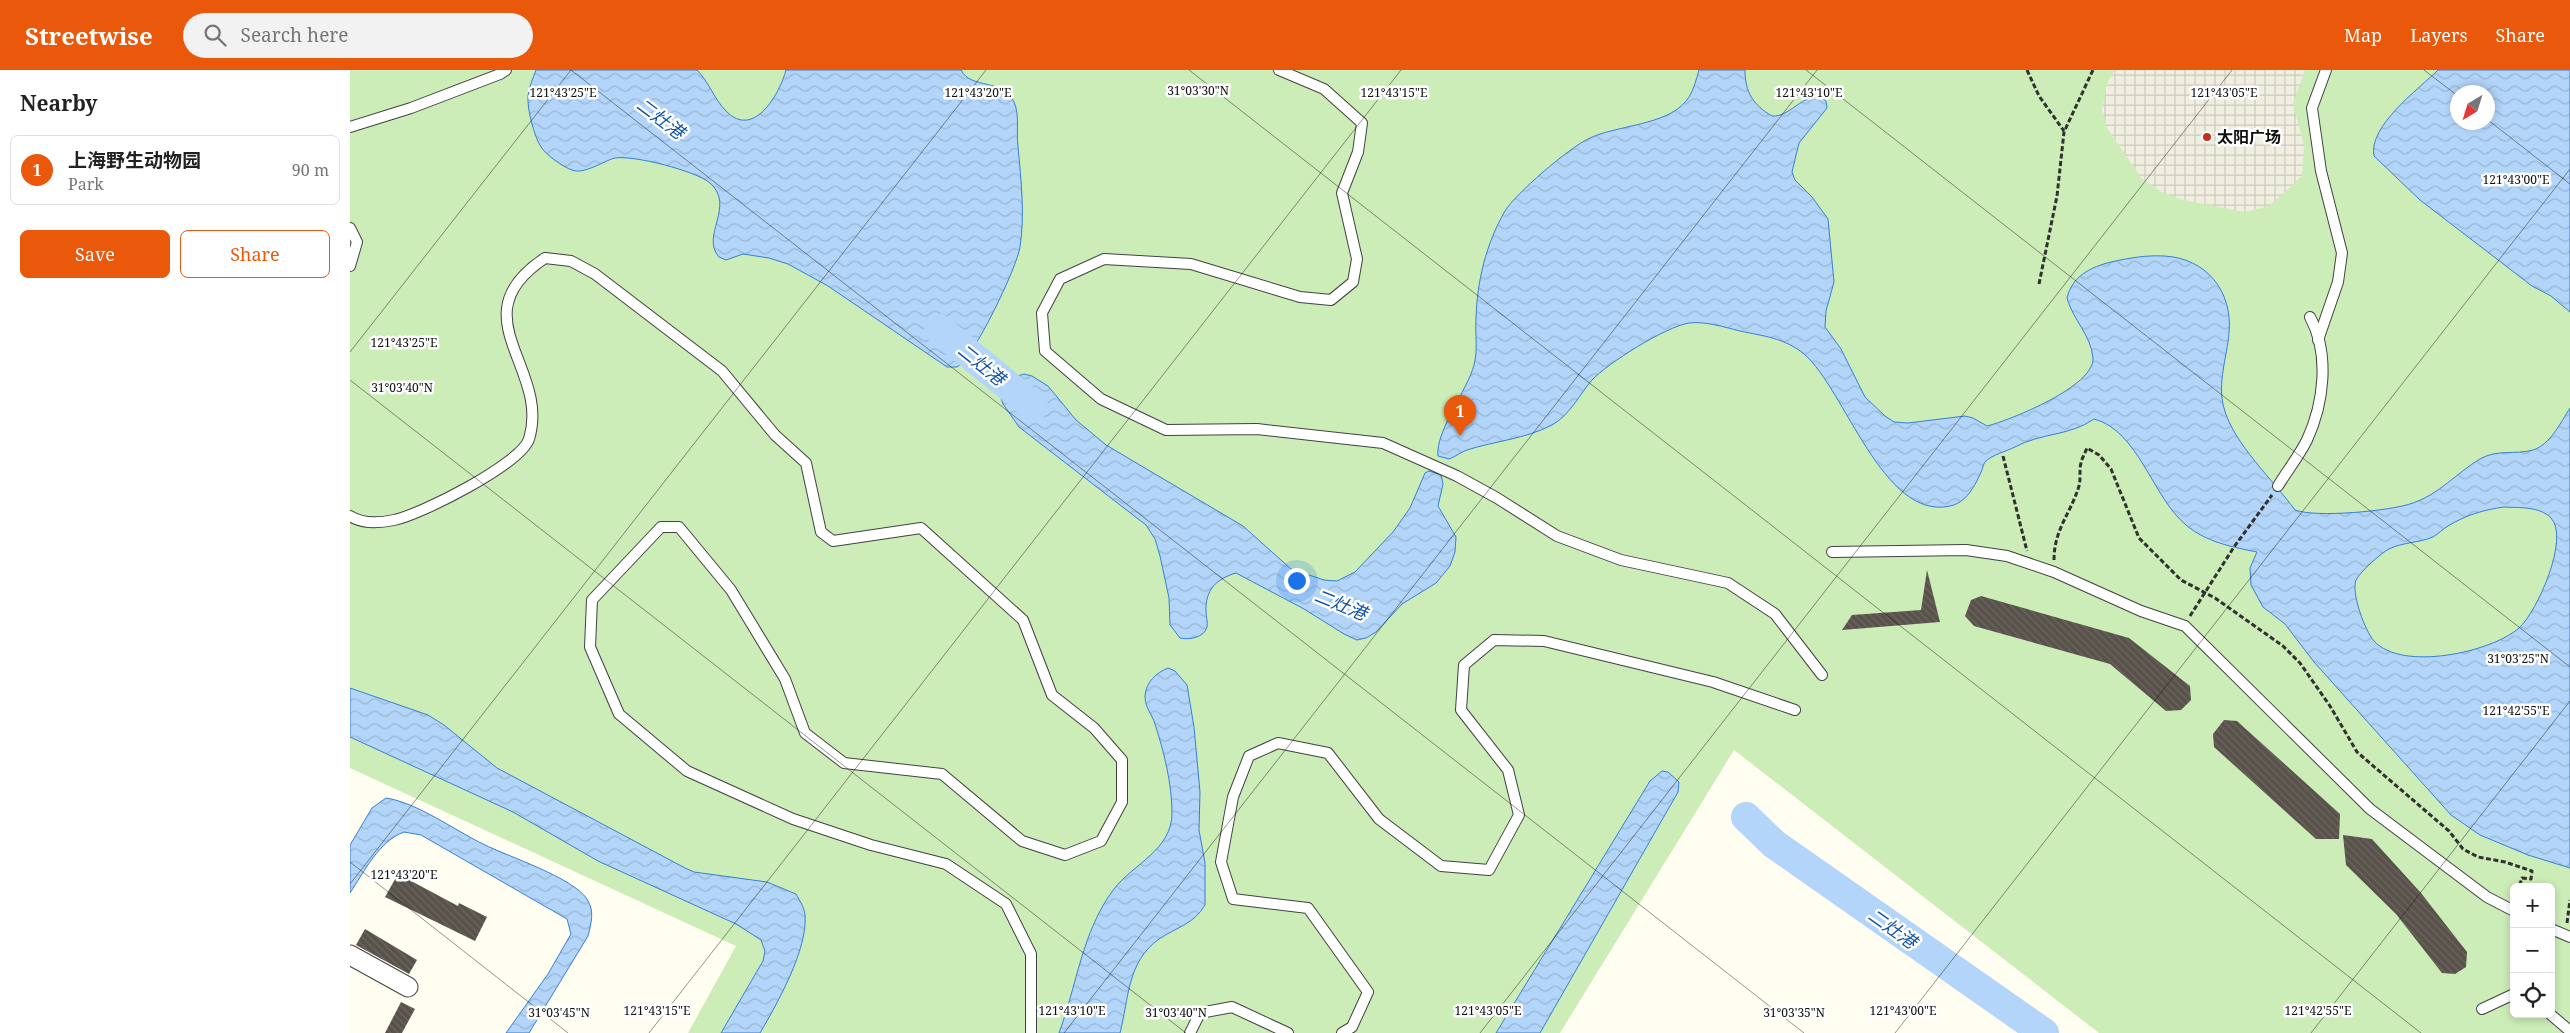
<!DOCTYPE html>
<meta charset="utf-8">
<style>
:root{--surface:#fff;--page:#f2f2f2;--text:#222;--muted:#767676;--line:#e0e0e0;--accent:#ea580c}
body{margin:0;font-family:"Noto Serif","Noto Sans SC",serif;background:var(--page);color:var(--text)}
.controls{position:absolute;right:15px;bottom:15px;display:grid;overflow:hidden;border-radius:8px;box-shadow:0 2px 8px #0003}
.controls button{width:45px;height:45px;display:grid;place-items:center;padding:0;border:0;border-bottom:1px solid var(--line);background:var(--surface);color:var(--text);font:25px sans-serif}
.compass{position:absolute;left:2100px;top:15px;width:45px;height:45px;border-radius:50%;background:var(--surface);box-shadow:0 2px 8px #0003;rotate:218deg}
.you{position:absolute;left:946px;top:510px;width:18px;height:18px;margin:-12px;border:4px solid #fff;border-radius:50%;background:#1a73e8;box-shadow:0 0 0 8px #1a73e833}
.badge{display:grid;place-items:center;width:32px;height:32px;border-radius:50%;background:var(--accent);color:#fff;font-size:16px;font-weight:700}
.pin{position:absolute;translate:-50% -41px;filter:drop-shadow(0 1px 2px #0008)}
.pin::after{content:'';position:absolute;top:26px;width:18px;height:15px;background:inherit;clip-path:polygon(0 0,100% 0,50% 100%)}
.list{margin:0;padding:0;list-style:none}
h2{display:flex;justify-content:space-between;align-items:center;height:65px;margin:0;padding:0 20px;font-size:21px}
h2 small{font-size:16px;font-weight:400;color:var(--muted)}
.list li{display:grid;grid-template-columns:32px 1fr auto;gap:15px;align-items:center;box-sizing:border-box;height:70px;margin:0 10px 10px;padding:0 10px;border:1px solid var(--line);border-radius:8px}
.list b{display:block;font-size:19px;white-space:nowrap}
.list p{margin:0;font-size:16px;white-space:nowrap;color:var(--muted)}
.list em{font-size:16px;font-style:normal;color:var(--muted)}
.actions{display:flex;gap:10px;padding:15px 20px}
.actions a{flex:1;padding:11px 0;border:1px solid var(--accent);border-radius:8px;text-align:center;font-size:18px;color:var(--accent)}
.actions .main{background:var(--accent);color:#fff}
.icon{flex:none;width:28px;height:28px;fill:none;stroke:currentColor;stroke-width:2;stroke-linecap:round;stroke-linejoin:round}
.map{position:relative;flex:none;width:2220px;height:963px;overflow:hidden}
header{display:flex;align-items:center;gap:30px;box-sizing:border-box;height:70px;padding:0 25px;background:var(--accent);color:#fff}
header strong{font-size:24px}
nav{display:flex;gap:28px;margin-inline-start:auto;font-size:18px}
.search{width:350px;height:45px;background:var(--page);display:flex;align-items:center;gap:12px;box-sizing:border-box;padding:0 18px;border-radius:28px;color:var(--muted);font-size:19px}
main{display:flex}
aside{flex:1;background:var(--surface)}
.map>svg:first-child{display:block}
</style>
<header>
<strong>Streetwise</strong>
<div class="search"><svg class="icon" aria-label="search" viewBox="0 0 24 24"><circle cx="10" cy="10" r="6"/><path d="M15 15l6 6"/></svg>Search here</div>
<nav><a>Map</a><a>Layers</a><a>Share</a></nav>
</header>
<main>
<aside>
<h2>Nearby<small></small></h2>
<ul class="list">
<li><span class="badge">1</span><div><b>上海野生动物园</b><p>Park</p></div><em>90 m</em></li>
</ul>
<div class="actions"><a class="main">Save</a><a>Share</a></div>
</aside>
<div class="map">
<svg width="2220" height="963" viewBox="0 0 2220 963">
<defs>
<pattern id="plaza-grid" width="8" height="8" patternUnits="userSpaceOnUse" patternTransform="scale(1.25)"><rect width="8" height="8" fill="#f0eedf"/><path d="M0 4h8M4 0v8" fill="none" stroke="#cdcbbe"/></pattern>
<pattern id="water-waves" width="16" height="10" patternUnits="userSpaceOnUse" patternTransform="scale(1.25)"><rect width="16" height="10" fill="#b3d5f9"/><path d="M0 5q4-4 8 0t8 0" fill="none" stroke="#99b6d4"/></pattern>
<pattern id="building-back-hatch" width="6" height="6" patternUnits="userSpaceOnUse" patternTransform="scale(1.25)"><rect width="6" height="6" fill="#59524b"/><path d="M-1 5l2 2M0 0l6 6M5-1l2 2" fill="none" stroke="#6c6661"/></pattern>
</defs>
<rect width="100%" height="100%" fill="#fffef1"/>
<path fill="#ccecb8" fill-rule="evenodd" d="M0 0H2220V963H1749L1384 680 1210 963H338L386 876 0 698ZM2108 22H2138V52H2108ZM2164 817H2201V944H2164Z"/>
<path fill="url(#plaza-grid)" d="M1764 0H1955L1943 33 1954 76 1952 106 1919 136 1895 142 1833 130 1812 122 1792 109 1757 58 1752 40 1757 14Z"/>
<g fill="url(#water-waves)" stroke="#367fd4" fill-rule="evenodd">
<path d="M186 0H347C359 12 364 29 376 41 404 70 430 23 436 0H611C621 20 654 8 664 32 670 45 666 63 668 77 671 109 675 145 670 177 667 197 624 288 607 297H597L478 216 438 194 419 188 393 184 376 190 369 187C350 166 386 136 360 113 346 101 284 85 265 88 253 91 234 105 222 100 213 97 196 85 191 77 184 66 177 39 178 26 179 17 183 8 186 0Z"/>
<path d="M1349 0H1395C1395 22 1403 35 1422 46 1441 48 1458 16 1476 31L1477 38 1449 73 1442 102 1445 110 1462 127 1478 149 1484 212 1476 241 1475 257 1491 279 1515 327 1535 346 1544 352 1558 353 1615 346 1623 348 1637 356C1661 350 1745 316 1743 288 1741 265 1723 250 1717 228 1722 206 1741 197 1761 192 1779 188 1796 185 1814 186 1856 188 1883 221 1879 263 1877 287 1867 313 1874 338 1883 373 1924 411 1945 440 1966 448 2041 441 2063 433 2088 425 2108 402 2130 389 2147 379 2165 385 2183 380 2200 375 2211 352 2220 338V798L2178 785 2130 765 2101 745 1964 592 1935 554 1913 537 1901 515 1900 498 1907 482C1882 477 1856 472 1836 455 1803 428 1788 360 1744 349 1720 366 1690 363 1665 377 1657 381 1642 385 1636 391 1633 393 1633 399 1631 402 1625 416 1616 433 1600 436 1533 451 1495 319 1454 284 1435 268 1413 266 1390 261 1374 257 1355 251 1339 253 1315 257 1258 293 1242 310 1229 325 1220 345 1202 355 1175 369 1145 371 1117 380 1111 382 1105 387 1099 389L1088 386C1085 362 1118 319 1124 295 1128 280 1125 265 1126 249 1127 211 1136 174 1155 141 1165 124 1219 78 1238 69 1265 55 1316 56 1336 31 1343 23 1346 10 1349 0ZM2154 437C2170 438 2189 436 2201 448 2220 468 2187 542 2169 558 2142 582 2052 602 2024 571 2015 561 2001 523 2006 510 2010 502 2031 483 2039 479 2053 472 2069 473 2083 467 2088 464 2093 459 2098 456 2116 445 2133 440 2154 437Z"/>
<path d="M2088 0H2220V242L2201 226 2182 216 2070 130 2024 86C2018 56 2069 19 2088 0ZM2108 22H2138V52H2108Z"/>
<path d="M674 304 682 306 698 316 726 350 756 375 893 456 941 499 974 510 987 511 1005 502 1043 462 1060 438 1075 403 1079 401 1091 405 1093 414 1088 436 1106 467 1105 482 1100 496 1086 513 1052 534 1026 562 1016 568 1007 570 994 564 954 539 886 503C866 509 855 520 856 542 856 546 858 553 857 557 854 568 839 570 830 568L820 555 819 528 810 486 805 469 796 455 669 357 653 334 646 313Z"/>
<path d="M818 598 825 601 837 615 844 657 850 722 849 760 855 793V835C844 854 827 857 809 869 777 892 779 928 770 963H709C727 915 732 861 764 819 783 794 822 780 822 743 822 714 814 682 805 654 802 644 795 638 795 626 796 612 806 603 818 598Z"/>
<path d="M0 618 78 645 94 655 147 698 335 798 344 802 417 812 446 824C450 831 454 837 455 845 458 879 427 934 410 963H371L413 891 415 881 411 870 386 854 248 791 163 742 0 667Z"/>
<path d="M1312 701 1318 702 1329 712 1328 722 1190 963H1146L1300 711Z"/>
<path d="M36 728C68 733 104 760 133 774 159 787 222 807 237 829 245 841 241 854 238 866L179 963H156L198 904 221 864 217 849 71 765 54 762C29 771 14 802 0 823V775L22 738Z"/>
</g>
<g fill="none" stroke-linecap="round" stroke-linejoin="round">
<g stroke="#b3d5f9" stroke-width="30">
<path d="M589 259 683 336"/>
<path d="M1396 747 1424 774 1694 963"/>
</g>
</g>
<g fill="url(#building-back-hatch)">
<path d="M1577 500 1590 552 1492 560 1502 545 1571 540Z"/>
<path d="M1631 526 1779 568 1840 616 1841 630 1831 640 1816 641 1760 594 1624 556 1615 546 1621 530Z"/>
<path d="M1874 650 1887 651 1990 744 1989 769H1966L1864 677 1863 664Z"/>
<path d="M1993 765 2022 769 2071 823 2117 882 2116 897 2105 904 2092 903 2046 844 1996 795Z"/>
<path d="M48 804 108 836 109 833 137 847 125 871 35 827Z"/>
<path d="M15 859 67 890 59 904 6 875Z"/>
<path d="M51 932 65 939 52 963H35Z"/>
</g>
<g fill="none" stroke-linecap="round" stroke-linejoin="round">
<g stroke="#424242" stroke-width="12">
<g id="service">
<path d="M929 0 974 19 1012 53 1008 82 992 123 1007 189 1003 212 981 230 950 227 841 194 754 189 710 209 692 243 695 281 751 329 816 360 907 359 1033 373 1107 406 1147 428 1207 466 1271 490 1378 513 1425 544 1472 605"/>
<path d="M0 57 61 38 150 4 156 0"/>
<path d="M0 158 7 172 0 196"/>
<path d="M1968 270 1988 212 1992 183 1971 101 1962 38 1976 0"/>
<path d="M1928 416C1937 401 1949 386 1957 370 1974 333 1980 284 1960 247"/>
<path d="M0 446C12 454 30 453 44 450 70 445 171 394 179 369 201 298 107 246 195 188L221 191 245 204 372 301 425 365 456 393 471 462 483 471 571 458 673 550 702 625 744 658 772 690V732L751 771 715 785 672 771 592 704 494 693 455 663 435 609 381 520 329 457H311L242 530 240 577 269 644 337 701 443 749 521 775 596 794 656 834 681 884V963"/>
<path d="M1482 482 1616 480 1657 486 1704 502 1791 541 1835 556 2020 739 2137 827 2164 841"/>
<path d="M2201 859 2220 867"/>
<path d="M2132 939 2164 924"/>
<path d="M2200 944 2220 961"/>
<path d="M840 963 850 943 882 937 938 963"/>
<path d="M992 963 1002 957 1018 922 958 838 883 829 871 792 883 727 899 686 928 673 978 683 1029 749 1091 796 1139 800 1169 745 1158 700 1111 640 1114 595 1144 570 1194 571 1363 612 1445 640"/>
</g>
</g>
<g stroke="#424242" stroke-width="21">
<path id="minor" d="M0 885 58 917"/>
</g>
<g stroke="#313131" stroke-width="3" stroke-dasharray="5 2.5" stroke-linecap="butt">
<path d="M1677 0 1689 26 1714 61"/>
<path d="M1689 214 1707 126 1714 62 1743 0"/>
<path d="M1653 386 1677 481"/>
<path d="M1704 490C1704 459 1721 443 1729 416 1731 409 1729 400 1731 393 1732 388 1735 383 1737 378L1749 385 1761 399 1789 468 1831 510 1865 528 1933 576 1950 593 1980 636 2007 682 2099 761 2113 779 2128 787 2155 792 2182 801 2181 809 2172 808 2169 817"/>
<path d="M1840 546 1884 477 1922 425"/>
<path d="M2217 853 2220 830"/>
</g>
<use href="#service" stroke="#fff" stroke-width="10"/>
<use href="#minor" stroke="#fff" stroke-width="19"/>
</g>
<path fill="none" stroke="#0f0f0f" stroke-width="1" stroke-opacity="0.45" d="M221 0 1454 963M839 0 2071 963M1456 0 2220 597M2074 0 2108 26M2138 50 2220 114M0 282 221 0M0 310 836 963M0 792 218 963M0 814 636 0M299 963 1051 0M714 963 1467 0M1130 963 1882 0M1545 963 2220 99M1961 963 2220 631"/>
<circle fill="#c72e1f" stroke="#fff" stroke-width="2" cx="1857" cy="67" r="5"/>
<g text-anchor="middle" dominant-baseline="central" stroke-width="5" stroke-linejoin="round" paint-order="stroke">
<g font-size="16" font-weight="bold" fill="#0f0f0f" stroke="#fff" text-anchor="start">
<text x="1867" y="67">太阳广场</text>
</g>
<g font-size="18" font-style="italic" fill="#1151a8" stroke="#fff">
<text transform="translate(311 48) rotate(37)">二灶港</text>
<text transform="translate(632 294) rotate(39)">二灶港</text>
<text transform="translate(991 534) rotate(22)">二灶港</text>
<text transform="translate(1543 858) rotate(35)">二灶港</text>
</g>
</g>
<g font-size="12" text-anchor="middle" fill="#0f0f0f" stroke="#fff" stroke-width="5" stroke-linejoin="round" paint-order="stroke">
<text x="848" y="25">31°03'30"N</text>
<text x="213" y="27">121°43'25"E</text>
<text x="628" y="27">121°43'20"E</text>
<text x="1044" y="27">121°43'15"E</text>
<text x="1459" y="27">121°43'10"E</text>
<text x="1874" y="27">121°43'05"E</text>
<text x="2166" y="114">121°43'00"E</text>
<text x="54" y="277">121°43'25"E</text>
<text x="52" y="322">31°03'40"N</text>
<text x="2168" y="593">31°03'25"N</text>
<text x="2166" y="645">121°42'55"E</text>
<text x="54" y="809">121°43'20"E</text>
<text x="307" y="945">121°43'15"E</text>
<text x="722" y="945">121°43'10"E</text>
<text x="1138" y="945">121°43'05"E</text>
<text x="1553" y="945">121°43'00"E</text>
<text x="1968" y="945">121°42'55"E</text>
<text x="209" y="947">31°03'45"N</text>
<text x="826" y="947">31°03'40"N</text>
<text x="1444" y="947">31°03'35"N</text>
</g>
</svg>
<div class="controls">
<button>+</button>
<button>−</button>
<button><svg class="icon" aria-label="locate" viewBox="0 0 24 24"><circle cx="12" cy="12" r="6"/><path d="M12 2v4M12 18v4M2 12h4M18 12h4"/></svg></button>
</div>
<svg class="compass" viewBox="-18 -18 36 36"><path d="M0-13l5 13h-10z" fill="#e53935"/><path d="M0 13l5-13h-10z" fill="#767676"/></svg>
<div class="you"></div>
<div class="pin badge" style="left:1110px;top:366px">1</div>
</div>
</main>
